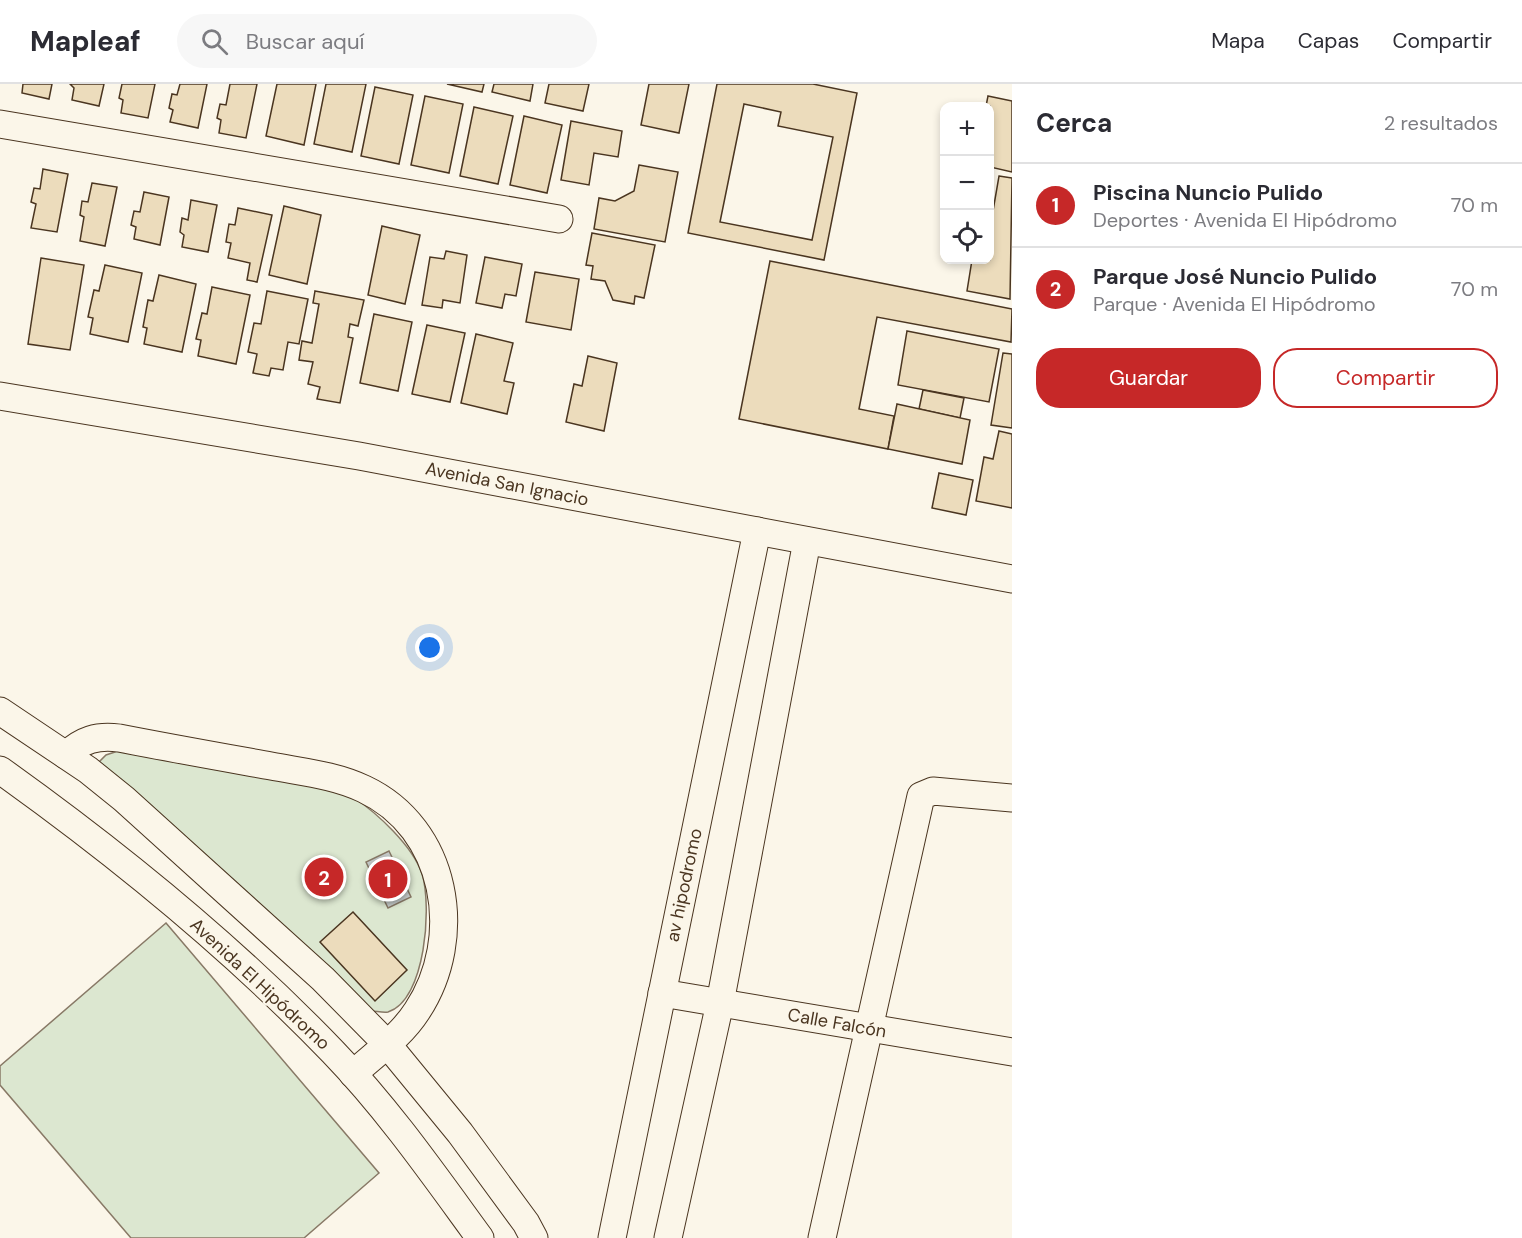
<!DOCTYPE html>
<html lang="es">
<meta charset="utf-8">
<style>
:root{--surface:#fff;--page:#f7f7f7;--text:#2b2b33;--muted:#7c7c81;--line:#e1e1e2;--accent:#c62828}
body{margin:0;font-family:"DM Sans",sans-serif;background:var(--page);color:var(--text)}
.controls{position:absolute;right:18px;top:18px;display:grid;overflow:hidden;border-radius:12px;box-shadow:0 3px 9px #0003}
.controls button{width:54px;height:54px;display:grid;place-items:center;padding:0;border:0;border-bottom:2px solid var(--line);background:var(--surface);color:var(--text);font:30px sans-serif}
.you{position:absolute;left:430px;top:564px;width:21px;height:21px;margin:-15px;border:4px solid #fff;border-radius:50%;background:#1a73e8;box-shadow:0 0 0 9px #1a73e833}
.badge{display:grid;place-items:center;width:39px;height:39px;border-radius:50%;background:var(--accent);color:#fff;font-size:20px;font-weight:700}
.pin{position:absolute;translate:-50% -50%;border:3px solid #fff;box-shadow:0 2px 6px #0006}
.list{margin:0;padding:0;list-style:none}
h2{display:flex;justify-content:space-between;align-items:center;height:78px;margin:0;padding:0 24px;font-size:26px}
h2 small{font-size:20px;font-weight:400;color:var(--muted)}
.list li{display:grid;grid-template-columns:39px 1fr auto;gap:18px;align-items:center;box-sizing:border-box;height:84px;padding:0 24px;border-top:2px solid var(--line)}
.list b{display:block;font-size:22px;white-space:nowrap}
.list p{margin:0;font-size:20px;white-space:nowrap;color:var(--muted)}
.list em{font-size:20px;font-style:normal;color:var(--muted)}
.actions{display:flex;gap:12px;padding:18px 24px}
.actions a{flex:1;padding:14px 0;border:2px solid var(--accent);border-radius:24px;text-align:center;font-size:21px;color:var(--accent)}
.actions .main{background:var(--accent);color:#fff}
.icon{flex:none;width:33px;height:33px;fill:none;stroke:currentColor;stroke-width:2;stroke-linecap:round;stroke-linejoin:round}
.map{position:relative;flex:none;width:1012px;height:1154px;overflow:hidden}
header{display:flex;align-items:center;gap:36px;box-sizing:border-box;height:84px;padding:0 30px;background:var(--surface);border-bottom:2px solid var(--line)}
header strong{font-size:28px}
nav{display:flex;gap:33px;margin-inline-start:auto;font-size:21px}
.search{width:420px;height:54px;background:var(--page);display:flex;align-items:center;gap:15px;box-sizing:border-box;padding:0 21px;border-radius:33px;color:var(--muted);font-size:22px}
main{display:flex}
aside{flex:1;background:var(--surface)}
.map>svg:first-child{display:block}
</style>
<header>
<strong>Mapleaf</strong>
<div class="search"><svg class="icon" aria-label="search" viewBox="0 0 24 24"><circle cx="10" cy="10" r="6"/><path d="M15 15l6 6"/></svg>Buscar aquí</div>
<nav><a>Mapa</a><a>Capas</a><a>Compartir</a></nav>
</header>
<main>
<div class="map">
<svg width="1012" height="1154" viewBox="0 0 1012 1154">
<rect width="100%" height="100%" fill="#fbf6e9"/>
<g fill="#dce7d0" stroke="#887966" stroke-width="1.5">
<path d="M121 666C185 675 247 685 309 701 323 704 342 705 353 713 377 729 413 762 422 790 432 821 426 916 388 928 384 929 375 927 370 927L99 678 106 671Z"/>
<path d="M166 839 379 1089 304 1154H131L0 1001V982Z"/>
</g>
<path fill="#c9cecd" stroke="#887966" stroke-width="1.5" d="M389 767 411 813 388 824 366 778Z"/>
<g fill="#ecdcbc" stroke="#4a3520" stroke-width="1.5" fill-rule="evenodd">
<path d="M23 0H52L49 15 22 9Z"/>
<path d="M70 0H104L99 22 72 16 74 4Z"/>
<path d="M122 0H155L148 34 121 29 123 16 119 14Z"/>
<path d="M180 0H207L198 44 170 38 173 26 169 24 172 10 177 11Z"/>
<path d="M230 0H257L246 54 219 49 221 36 217 34 220 20 226 21Z"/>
<path d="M277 0H316L304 61 266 52Z"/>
<path d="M326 0H366L352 68 314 60Z"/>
<path d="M447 0H484L482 8Z"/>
<path d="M494 0H533L530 17 492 8Z"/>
<path d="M549 0H589L583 27 545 19Z"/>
<path d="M649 0H689L679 49 641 41Z"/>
<path d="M717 0H813L857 9 824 176 688 149ZM744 20 781 28 778 42 833 53 812 156 720 138Z"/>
<path d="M375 3 413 11 399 80 361 72Z"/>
<path d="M425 12 463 20 449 89 411 81Z"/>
<path d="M988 12 1012 17V88L990 83V22H986Z"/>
<path d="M474 23 513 32 498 100 460 92Z"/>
<path d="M524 32 562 41 547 109 510 101Z"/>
<path d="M571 37 622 47 618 73 594 69 589 101 561 96Z"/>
<path d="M639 81 678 88 665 158 594 145 599 114 615 117 634 107Z"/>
<path d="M43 85 68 90 57 148 31 144 36 120 31 118 34 104 40 105Z"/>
<path d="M999 92 1012 94 1010 215 967 207 972 176H990V144Z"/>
<path d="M92 99 117 103 105 162 80 157 84 133 80 131 82 117 88 118Z"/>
<path d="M144 108 169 113 160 161 134 155 136 143 131 141 134 127 140 128Z"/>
<path d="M191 116 217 121 208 168 182 163 184 151 180 148 182 134 188 136Z"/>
<path d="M284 122 321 131 307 200 269 191Z"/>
<path d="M238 124 272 131 257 198 247 196 250 179 228 174 231 159 226 158 229 140 235 141Z"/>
<path d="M382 142 420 151 405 220 368 211Z"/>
<path d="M592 149 655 161 644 214 635 212 634 220 613 216 605 197 591 195 593 182 586 181Z"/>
<path d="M446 167 467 171 460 219 443 216 442 224 422 221 430 173 444 175Z"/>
<path d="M485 173 522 180 516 212 505 210 502 224 476 219Z"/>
<path d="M41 174 84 181 70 266 28 260Z"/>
<path d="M770 177 1012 225 1011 258 877 233 859 325 894 332 888 365 739 335Z"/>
<path d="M105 181 142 189 128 258 90 250 93 234 88 233 94 206 99 207Z"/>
<path d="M535 188 579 195 571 246 526 238Z"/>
<path d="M159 191 196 200 182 268 144 260 147 244 143 243 148 216 153 217Z"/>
<path d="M212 203 250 211 236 280 198 272 201 256 196 255 202 229 207 230Z"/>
<path d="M267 207 308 215 299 260 288 258 283 286 271 284 269 292 253 289 257 270 248 268 254 239 261 240Z"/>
<path d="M315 207 364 216 358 242 350 240 348 253 353 254 340 319 317 315 320 303 308 300 313 278 299 276 302 257 312 259 319 220 313 219Z"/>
<path d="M374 230 412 238 398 307 360 299Z"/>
<path d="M427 241 465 249 450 318 412 310Z"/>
<path d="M907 247 999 265 989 318 898 301Z"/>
<path d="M476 250 513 259 504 297 514 299 507 330 461 319Z"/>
<path d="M1003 269 1012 270V344L991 341Z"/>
<path d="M588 272 617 279 604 347 566 338 574 300 582 302Z"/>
<path d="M923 306 964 314 960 334 919 325Z"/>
<path d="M897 320 970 336 962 380 888 365Z"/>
<path d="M999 347 1012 350V424L976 417 984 373 993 375Z"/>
<path d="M939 389 973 396 966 431 932 424Z"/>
<path d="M353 828 407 886 375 917 320 858Z"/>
</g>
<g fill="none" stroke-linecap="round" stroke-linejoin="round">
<g stroke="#4a3520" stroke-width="29">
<g id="minor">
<path d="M0 40 559 135"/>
<path d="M0 312 359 372 1012 495"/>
<path d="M0 627 88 686 124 715 323 895 387 960 460 1049 526 1139 534 1154"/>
<path d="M66 671C82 656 97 651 119 654 170 664 221 673 271 682 302 688 335 691 364 705 447 744 466 853 417 927 401 952 375 970 353 990"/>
<path d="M0 686C119 771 232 863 333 968 388 1025 434 1091 480 1154"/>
<path d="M662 909 1012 968"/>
<path d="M612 1154 757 447"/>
<path d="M668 1154 720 919 807 457"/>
<path d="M822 1154 921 712 933 707 1012 714"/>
</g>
</g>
<use href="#minor" stroke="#fbf6e9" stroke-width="27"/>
</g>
<g text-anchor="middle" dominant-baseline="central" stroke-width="4.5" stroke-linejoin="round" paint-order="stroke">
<g font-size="18" fill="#4a3520" stroke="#fbf6e9">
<text transform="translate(507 400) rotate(11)">Avenida San Ignacio</text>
<text transform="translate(684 801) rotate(-78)">av hipodromo</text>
<text transform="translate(260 900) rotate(43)">Avenida El Hipódromo</text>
<text transform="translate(837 939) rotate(10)">Calle Falcón</text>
</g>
</g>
</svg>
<div class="controls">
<button>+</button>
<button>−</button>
<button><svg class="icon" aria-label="locate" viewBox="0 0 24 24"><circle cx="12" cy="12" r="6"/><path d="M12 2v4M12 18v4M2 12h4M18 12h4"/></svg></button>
</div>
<div class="you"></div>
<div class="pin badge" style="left:388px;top:795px">1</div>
<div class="pin badge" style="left:324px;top:793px">2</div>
</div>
<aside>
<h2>Cerca<small>2 resultados</small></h2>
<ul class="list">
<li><span class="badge">1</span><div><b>Piscina Nuncio Pulido</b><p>Deportes · Avenida El Hipódromo</p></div><em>70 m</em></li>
<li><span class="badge">2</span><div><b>Parque José Nuncio Pulido</b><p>Parque · Avenida El Hipódromo</p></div><em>70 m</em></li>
</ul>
<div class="actions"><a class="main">Guardar</a><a>Compartir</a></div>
</aside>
</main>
